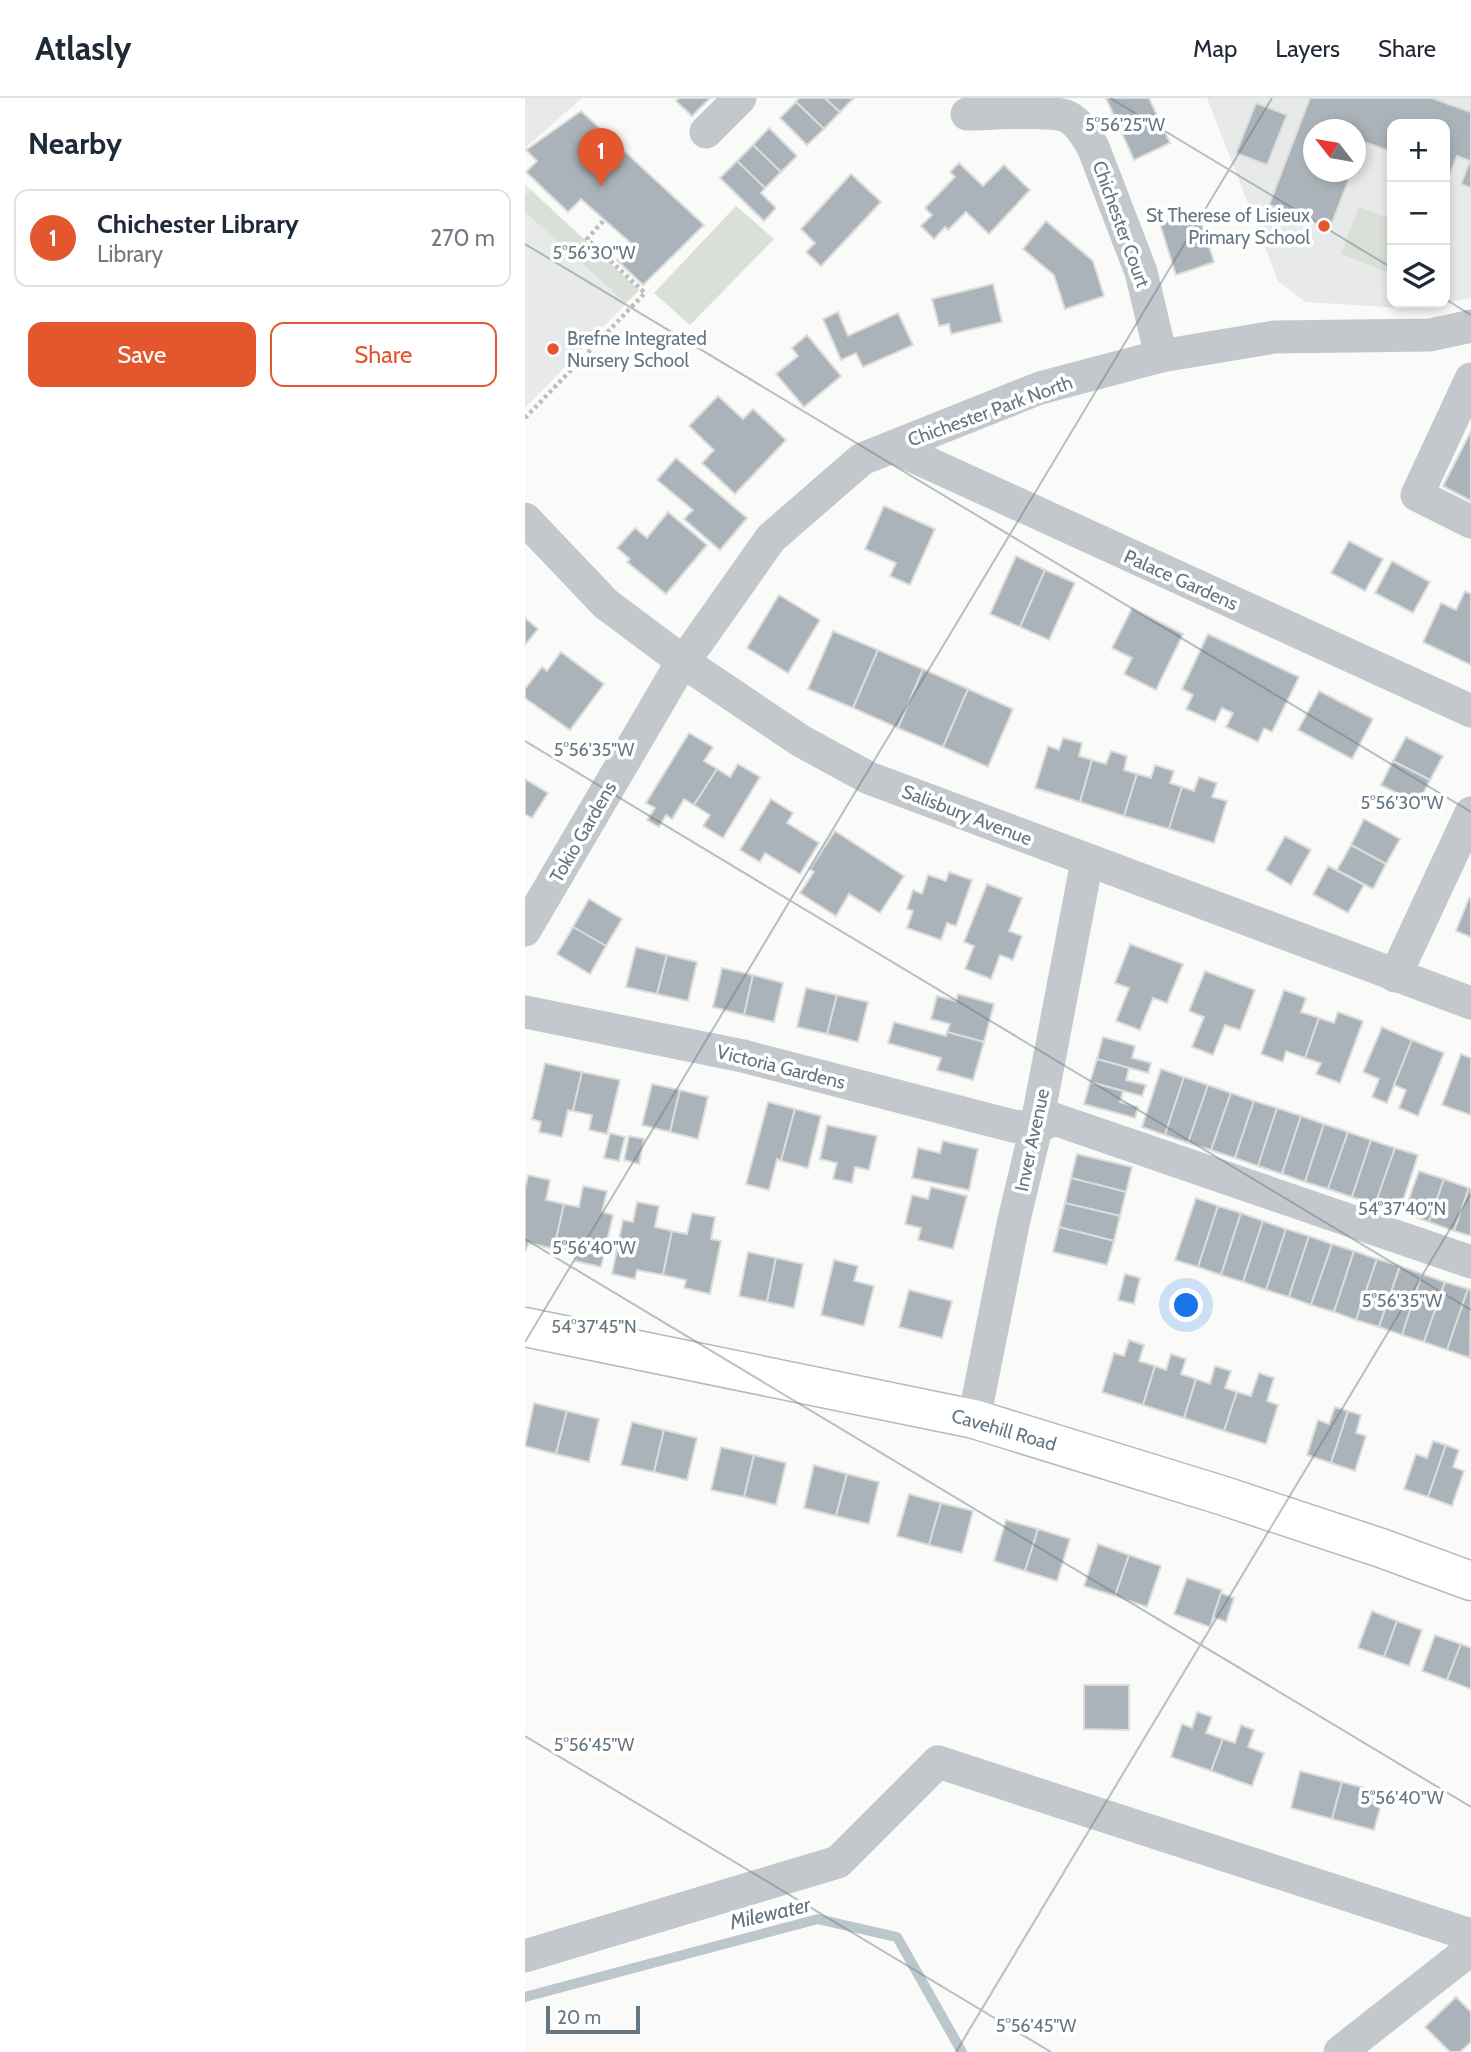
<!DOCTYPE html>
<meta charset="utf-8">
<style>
:root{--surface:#fff;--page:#f2f2f3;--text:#1f2937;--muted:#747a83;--line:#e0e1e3;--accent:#e4572e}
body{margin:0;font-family:Cabin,sans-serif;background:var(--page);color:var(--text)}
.controls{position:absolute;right:21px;top:21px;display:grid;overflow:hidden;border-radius:14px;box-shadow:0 4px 10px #0003}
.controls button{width:63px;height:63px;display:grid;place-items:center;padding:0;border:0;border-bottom:2px solid var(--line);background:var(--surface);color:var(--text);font:35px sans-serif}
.compass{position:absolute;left:778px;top:21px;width:63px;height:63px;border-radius:50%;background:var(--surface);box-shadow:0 4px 10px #0003;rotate:301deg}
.scale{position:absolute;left:21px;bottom:18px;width:94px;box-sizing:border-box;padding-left:7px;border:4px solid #657683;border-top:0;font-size:19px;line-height:24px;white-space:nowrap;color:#657683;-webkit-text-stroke:5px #fff;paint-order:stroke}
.you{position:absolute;left:662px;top:1208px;width:24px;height:24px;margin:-18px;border:5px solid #fff;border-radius:50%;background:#1a73e8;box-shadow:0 0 0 10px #1a73e833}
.badge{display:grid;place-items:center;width:46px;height:46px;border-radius:50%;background:var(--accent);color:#fff;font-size:23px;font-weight:700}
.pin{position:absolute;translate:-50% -58px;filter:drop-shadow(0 2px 4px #0008)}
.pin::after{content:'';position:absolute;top:37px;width:24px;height:21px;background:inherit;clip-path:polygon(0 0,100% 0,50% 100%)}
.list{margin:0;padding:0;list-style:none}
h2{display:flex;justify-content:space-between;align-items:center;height:91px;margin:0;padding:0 28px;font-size:30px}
h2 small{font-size:23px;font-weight:400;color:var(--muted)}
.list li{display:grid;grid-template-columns:46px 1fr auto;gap:21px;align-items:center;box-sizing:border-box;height:98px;margin:0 14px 14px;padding:0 14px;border:2px solid var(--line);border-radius:14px}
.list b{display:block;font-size:26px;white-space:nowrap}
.list p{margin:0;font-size:23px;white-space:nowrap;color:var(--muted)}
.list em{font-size:23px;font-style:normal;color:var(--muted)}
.actions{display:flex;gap:14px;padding:21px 28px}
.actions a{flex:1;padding:16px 0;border:2px solid var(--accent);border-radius:14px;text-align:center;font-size:24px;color:var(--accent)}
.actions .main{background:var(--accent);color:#fff}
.icon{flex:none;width:38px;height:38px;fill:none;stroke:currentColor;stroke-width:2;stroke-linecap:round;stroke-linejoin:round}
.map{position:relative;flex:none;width:946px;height:1954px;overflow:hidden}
header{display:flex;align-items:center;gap:42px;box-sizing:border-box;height:98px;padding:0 35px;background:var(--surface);border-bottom:2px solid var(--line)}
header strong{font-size:33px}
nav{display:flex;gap:38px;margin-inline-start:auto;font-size:24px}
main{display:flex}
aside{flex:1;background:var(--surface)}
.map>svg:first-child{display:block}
</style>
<header>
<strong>Atlasly</strong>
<nav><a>Map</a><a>Layers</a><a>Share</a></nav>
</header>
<main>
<aside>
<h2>Nearby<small></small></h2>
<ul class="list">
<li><span class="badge">1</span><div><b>Chichester Library</b><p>Library</p></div><em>270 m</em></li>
</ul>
<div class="actions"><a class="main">Save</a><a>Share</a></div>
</aside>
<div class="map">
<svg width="946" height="1954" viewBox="0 0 946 1954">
<rect width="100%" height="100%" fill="#fafaf8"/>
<g fill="#e8e9e9" fill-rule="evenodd">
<path d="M0 0H57L0 50Z"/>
<path d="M682 0H946V200L893 211 780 204 753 183ZM867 26H920V205H867ZM788 32H830V74H788Z"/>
<path d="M0 86 114 192 0 310Z"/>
</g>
<g fill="#dadfd7">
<path d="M5 92 114 192 101 205 0 114V97Z"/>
<path d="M211 108 249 141 165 227 129 195Z"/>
<path d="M834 109 867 121V176L816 156Z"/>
</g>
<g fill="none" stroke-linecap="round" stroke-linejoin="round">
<path stroke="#bbc7cb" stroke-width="10" d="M0 1899 293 1821 372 1839 437 1954"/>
</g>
<g fill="#aab3b9" stroke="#dcdcda" stroke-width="2">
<path d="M154 0H185L167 18 151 3Z"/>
<path d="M274 0H300L315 14 299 31 271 4Z"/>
<path d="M300 0H329L315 14Z"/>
<path d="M581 0H624L645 45 609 62Z"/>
<path d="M785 0H907L945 14 946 11V90L936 86 945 63 932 58 925 76 920 74V26H867V54L834 42 830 52V32H788V74H822L820 79 824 81 805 130 744 107Z"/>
<path d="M271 4 299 31 282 47 255 20Z"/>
<path d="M731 5 762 17 742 67 711 55Z"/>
<path d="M56 13 179 127 118 187 92 162 108 147 56 101 43 114 1 74 12 63 1 52Z"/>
<path d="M244 30 272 58 256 74 228 47Z"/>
<path d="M228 47 256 74 240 90 212 63Z"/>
<path d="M212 63 240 90 236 95 251 110 239 123 195 80Z"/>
<path d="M434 65 458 88 479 67 505 92 464 136 441 114 423 132 420 129 409 141 396 128 407 117 400 110 430 79 425 74Z"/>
<path d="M326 76 356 104 296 168 281 154 290 145 276 131Z"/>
<path d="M673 114 689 164 651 177 635 126Z"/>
<path d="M521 123 568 163 579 198 540 211 529 177 498 151Z"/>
<path d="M468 186 477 224 426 236 424 226 414 228 407 201Z"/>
<path d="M313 214 323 238 373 215 388 247 338 269 331 255 316 262 298 221Z"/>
<path d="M282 237 316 278 279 309 251 276 273 258 267 250Z"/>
<path d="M193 298 218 321 228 311 261 342 210 396 177 365 189 352 164 328Z"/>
<path d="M946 333V403L918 388Z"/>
<path d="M151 360 222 420 195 452 159 421 168 412 132 382Z"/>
<path d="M359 408 410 431 385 487 365 478 371 465 340 451Z"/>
<path d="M143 414 182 447 141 496 102 464 105 461 92 450 110 430 122 440Z"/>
<path d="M824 443 858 461 840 493 806 475Z"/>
<path d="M491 458 520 472 495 529 465 516Z"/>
<path d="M867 463 905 484 888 515 850 495Z"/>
<path d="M520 472 550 485 524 542 495 529Z"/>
<path d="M940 493 946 496V567L898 544 916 505 931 512Z"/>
<path d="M254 497 295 522 263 575 222 550Z"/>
<path d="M607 510 658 536 631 592 599 576 607 560 587 550Z"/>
<path d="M0 520 13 531 0 547Z"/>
<path d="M308 533 353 552 328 610 283 591Z"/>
<path d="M683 536 774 579 747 634 739 630 733 644 701 629 708 615 697 610 690 624 661 611 668 597 657 591Z"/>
<path d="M353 552 398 571 373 630 328 610Z"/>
<path d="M36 554 79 586 45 632 0 600V591L17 569 22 573Z"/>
<path d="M398 571 443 591 418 649 373 630Z"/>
<path d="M443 591 488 611 463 669 418 649Z"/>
<path d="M794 593 848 621 827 661 773 632Z"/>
<path d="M164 635 188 649 179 663 192 671 169 707 159 701 147 721 141 717 134 729 122 722 130 710 121 705Z"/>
<path d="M881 639 918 658 905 682 868 663Z"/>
<path d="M538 640 557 645 554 658 567 662 555 704 510 690 523 648 534 652Z"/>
<path d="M586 653 602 658 599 672 612 676 599 718 555 704 567 662 581 666Z"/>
<path d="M868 663 905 682 893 706 856 687Z"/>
<path d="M213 666 235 679 198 740 178 728 185 717 169 707 192 671 205 679Z"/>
<path d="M630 667 649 673 645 685 657 689 644 731 599 718 612 676 626 680Z"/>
<path d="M674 679 692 685 687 699 702 703 689 745 644 731 657 689 669 693Z"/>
<path d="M0 681 23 695 7 720 0 716Z"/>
<path d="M246 701 268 715 262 725 294 745 275 776 240 755 235 764 215 752Z"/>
<path d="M839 721 875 741 861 766 826 747Z"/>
<path d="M310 733 379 778 355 815 324 796 311 818 275 795 289 774 285 771Z"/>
<path d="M760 738 786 752 766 787 741 772Z"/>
<path d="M826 747 861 766 848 791 812 772Z"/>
<path d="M803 768 839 787 823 815 788 796Z"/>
<path d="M424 774 447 782 431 828 422 825 416 842 382 830 388 813 382 811 388 792 397 796 403 777 421 783Z"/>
<path d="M462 786 497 800 484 833 497 838 488 862 475 857 466 881 440 871 449 848 439 844Z"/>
<path d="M944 800 946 801V839L931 833Z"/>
<path d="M64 801 97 821 81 848 48 829Z"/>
<path d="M48 829 81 848 65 876 32 856Z"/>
<path d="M605 846 658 866 642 905 628 900 615 932 591 923 604 890 590 885Z"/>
<path d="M111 849 142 857 132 896 101 889Z"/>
<path d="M142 857 172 864 163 903 132 896Z"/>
<path d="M197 870 228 877 219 917 188 909Z"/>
<path d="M680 873 730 892 715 932 700 927 688 957 667 949 679 919 664 913Z"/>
<path d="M228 877 258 885 249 924 219 917Z"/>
<path d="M281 890 312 897 302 936 272 929Z"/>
<path d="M759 892 781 900 776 914 794 920 780 960 761 953 758 964 736 956Z"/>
<path d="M433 896 469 906 459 944 422 934 425 926 406 921 412 898 431 903Z"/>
<path d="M312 897 343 904 333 944 302 936Z"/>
<path d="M813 914 838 923 815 985 791 976 796 965 780 960 794 920 809 925Z"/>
<path d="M369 924 421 938 422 934 459 944 448 982 412 972 416 960 363 945Z"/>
<path d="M857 929 887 942 862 1005 847 999 854 981 838 974Z"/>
<path d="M578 939 610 948 607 960 626 965 623 975 572 961Z"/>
<path d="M887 942 919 955 893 1018 874 1010 881 992 869 987Z"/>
<path d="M936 956 946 960V1017L917 1007Z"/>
<path d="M572 961 604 970 601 982 621 987 617 998 565 984Z"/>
<path d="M20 965 57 974 48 1013 43 1012 37 1039 14 1034 16 1024 7 1021Z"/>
<path d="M636 971 659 979 640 1037 617 1029Z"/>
<path d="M57 974 95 982 82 1036 64 1032 67 1017 48 1013Z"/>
<path d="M659 979 683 987 663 1045 640 1037Z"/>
<path d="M565 984 598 993 595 1004 613 1009 610 1020 559 1006Z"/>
<path d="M127 986 155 992 145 1034 117 1027Z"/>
<path d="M683 987 706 995 686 1052 663 1045Z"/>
<path d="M155 992 183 999 173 1041 145 1034Z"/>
<path d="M706 995 729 1003 710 1060 686 1052Z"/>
<path d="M729 1003 752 1010 733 1068 710 1060Z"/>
<path d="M243 1004 270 1011 256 1063 252 1061 244 1092 221 1086Z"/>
<path d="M752 1010 776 1018 757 1076 733 1068Z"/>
<path d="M270 1011 296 1018 283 1070 256 1063Z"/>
<path d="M776 1018 799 1026 780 1084 757 1076Z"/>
<path d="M799 1026 823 1034 803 1091 780 1084Z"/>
<path d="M302 1027 352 1038 344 1072 330 1069 327 1085 308 1081 312 1065 295 1061Z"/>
<path d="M823 1034 846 1042 827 1099 803 1091Z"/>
<path d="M85 1035 100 1039 94 1063 79 1060Z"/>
<path d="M104 1038 119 1041 114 1066 99 1062Z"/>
<path d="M846 1042 870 1050 850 1107 827 1099Z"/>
<path d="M418 1043 453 1051 444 1092 387 1080 393 1050 415 1055Z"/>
<path d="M870 1050 893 1057 874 1115 850 1107Z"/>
<path d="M552 1056 607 1069 601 1094 546 1080Z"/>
<path d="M894 1073 919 1081 904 1124 879 1115Z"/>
<path d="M3 1077 25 1082 21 1102 39 1106 29 1151 4 1145 0 1154V1092Z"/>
<path d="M546 1080 601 1094 595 1118 540 1105Z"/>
<path d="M919 1081 944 1090 929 1133 904 1124Z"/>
<path d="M58 1088 82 1093 77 1114 88 1117 76 1169 50 1163 52 1156 29 1151 39 1106 54 1109Z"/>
<path d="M406 1089 442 1098 428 1151 393 1142 396 1130 380 1126 387 1097 403 1101Z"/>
<path d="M944 1090 946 1091V1138L929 1133Z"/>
<path d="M671 1100 693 1108 673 1169 650 1162Z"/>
<path d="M112 1104 134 1108 130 1129 147 1133 138 1177 112 1172 110 1181 87 1176 98 1122 108 1124Z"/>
<path d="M540 1105 595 1118 589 1143 534 1129Z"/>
<path d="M693 1108 716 1115 696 1177 673 1169Z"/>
<path d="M167 1115 190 1119 186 1141 196 1143 185 1196 159 1190 161 1182 138 1177 147 1133 162 1136Z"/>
<path d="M716 1115 738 1123 718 1184 696 1177Z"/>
<path d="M738 1123 761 1131 741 1192 718 1184Z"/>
<path d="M534 1129 589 1143 582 1167 528 1154Z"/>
<path d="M761 1131 784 1138 764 1199 741 1192Z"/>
<path d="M784 1138 807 1146 786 1207 764 1199Z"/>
<path d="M807 1146 829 1153 809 1214 786 1207Z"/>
<path d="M829 1153 852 1161 831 1222 809 1214Z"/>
<path d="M223 1154 251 1160 242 1204 214 1198Z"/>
<path d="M251 1160 278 1166 269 1210 242 1204Z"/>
<path d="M852 1161 875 1168 854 1229 831 1222Z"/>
<path d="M309 1162 333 1168 329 1183 349 1188 339 1228 296 1217Z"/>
<path d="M875 1168 897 1176 877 1237 854 1229Z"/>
<path d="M600 1176 615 1180 609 1206 593 1202Z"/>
<path d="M897 1176 920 1184 899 1244 877 1237Z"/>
<path d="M920 1184 943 1191 922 1252 899 1244Z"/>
<path d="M943 1191 946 1192 945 1260 922 1252Z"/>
<path d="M384 1192 427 1203 417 1240 374 1229Z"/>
<path d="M604 1242 619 1247 614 1263 630 1268 618 1307 577 1294 589 1255 599 1258Z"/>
<path d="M646 1256 661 1261 656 1276 671 1281 659 1320 618 1307 630 1268 641 1272Z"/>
<path d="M690 1268 706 1273 700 1290 712 1294 699 1333 659 1320 671 1281 685 1286Z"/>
<path d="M734 1275 749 1280 742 1303 753 1307 741 1346 699 1333 712 1294 726 1298Z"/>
<path d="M9 1305 42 1313 31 1356 0 1348Z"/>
<path d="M810 1309 823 1313 806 1365 782 1357 793 1322 804 1326Z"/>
<path d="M42 1313 74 1321 64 1364 31 1356Z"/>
<path d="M823 1313 836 1317 831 1335 841 1338 830 1373 806 1365Z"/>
<path d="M107 1324 139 1332 129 1374 96 1367Z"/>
<path d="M139 1332 172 1340 162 1382 129 1374Z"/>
<path d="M908 1343 921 1347 903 1399 879 1391 891 1356 902 1360Z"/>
<path d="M921 1347 934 1352 928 1369 939 1373 927 1408 903 1399Z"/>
<path d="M196 1349 229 1357 219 1399 186 1392Z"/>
<path d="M229 1357 261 1365 251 1407 219 1399Z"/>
<path d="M289 1367 322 1376 311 1418 279 1410Z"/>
<path d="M322 1376 354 1384 344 1426 311 1418Z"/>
<path d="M384 1396 416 1405 404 1447 372 1438Z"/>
<path d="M416 1405 448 1413 437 1455 404 1447Z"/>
<path d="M481 1422 513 1431 500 1473 469 1463Z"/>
<path d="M513 1431 545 1441 532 1483 500 1473Z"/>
<path d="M573 1446 604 1457 590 1498 559 1488Z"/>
<path d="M604 1457 636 1468 622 1509 590 1498Z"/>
<path d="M662 1480 697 1492 685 1529 649 1516Z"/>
<path d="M696 1495 709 1500 701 1524 688 1519Z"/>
<path d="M847 1513 872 1523 859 1559 833 1550Z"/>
<path d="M872 1523 897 1532 884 1568 859 1559Z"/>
<path d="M910 1537 936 1546 922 1582 897 1573Z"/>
<path d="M936 1546 946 1550V1591L922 1582Z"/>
<path d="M559 1587H604V1632L559 1631Z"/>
<path d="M672 1614 687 1619 681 1635 698 1641 686 1673 646 1659 657 1626 667 1630Z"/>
<path d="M716 1627 729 1632 723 1649 739 1655 727 1688 686 1673 698 1641 710 1645Z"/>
<path d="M775 1673 817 1684 807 1721 766 1710Z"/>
<path d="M817 1684 859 1695 849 1732 807 1721Z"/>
<path d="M931 1899 946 1914V1944L935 1954H925L900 1929Z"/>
</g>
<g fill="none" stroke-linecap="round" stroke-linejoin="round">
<g stroke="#b5babe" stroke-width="41">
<path id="major" d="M0 1229 449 1321 699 1398 856 1450 946 1483"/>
</g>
<path stroke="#bbbfc2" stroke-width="4.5" stroke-dasharray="3.5 3.5" stroke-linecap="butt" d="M0 320 120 195 62 141 79 122"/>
<g stroke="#c3c8cc" stroke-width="33">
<path d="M442 16C464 16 527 11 543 19 555 25 562 39 568 49L616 174 636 258"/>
<path d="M181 34 215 0"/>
<path d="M946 281 892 397 946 424"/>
<path d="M368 349 946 613"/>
<path d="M0 421 81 506 160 565 276 643 344 680 946 905"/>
<path d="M0 832 150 576 246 440 337 361 515 290 636 258 750 239 905 237 946 228"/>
<path d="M870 878 946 715"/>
<path d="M0 914 218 958 488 1028 511 1030 529 1021 946 1164"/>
<path d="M449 1321 488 1126 511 1030 562 763"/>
<path d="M0 1858 313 1764 413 1664 946 1837"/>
<path d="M815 1954 946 1851"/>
</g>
<use href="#major" stroke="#fff" stroke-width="38"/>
</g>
<path fill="none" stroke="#657683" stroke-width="2" stroke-opacity="0.45" d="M585 0 867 170M0 146 946 714M920 201 946 217M0 643 946 1212M0 1141 946 1709M0 1244 747 0M0 1638 526 1954M431 1954 946 1096"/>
<g fill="#e4572e" stroke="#fff" stroke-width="2.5">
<circle cx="799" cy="128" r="7"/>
<circle cx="28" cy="251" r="7"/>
</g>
<g text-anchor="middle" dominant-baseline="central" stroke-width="7" stroke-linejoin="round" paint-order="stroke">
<g font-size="19" fill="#657683" stroke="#fff" text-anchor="end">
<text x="785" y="117">St Therese of Lisieux<tspan x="785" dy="22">Primary School</tspan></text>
<text x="42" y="240" text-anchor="start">Brefne Integrated<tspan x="42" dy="22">Nursery School</tspan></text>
</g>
<g font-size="19" fill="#657683" stroke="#fff">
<text transform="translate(596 126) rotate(70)">Chichester Court</text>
<text transform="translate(465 313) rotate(-20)">Chichester Park North</text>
<text transform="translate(656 482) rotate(24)">Palace Gardens</text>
<text transform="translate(442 717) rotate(21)">Salisbury Avenue</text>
<text transform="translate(58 734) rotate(-60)">Tokio Gardens</text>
<text transform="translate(256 969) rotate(14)">Victoria Gardens</text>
<text transform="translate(507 1042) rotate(-78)">Inver Avenue</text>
<text transform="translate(479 1332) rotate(16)">Cavehill Road</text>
</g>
<g font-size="21" font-style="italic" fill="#60757c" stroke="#fff">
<text transform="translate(245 1815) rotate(-13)">Milewater</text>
</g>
</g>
<g font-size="18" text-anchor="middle" fill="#657683" stroke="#fff" stroke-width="7" stroke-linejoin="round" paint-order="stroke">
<text x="600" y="33">5°56'25"W</text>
<text x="69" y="161">5°56'30"W</text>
<text x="69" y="658">5°56'35"W</text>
<text x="877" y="711">5°56'30"W</text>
<text x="877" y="1117">54°37'40"N</text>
<text x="69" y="1156">5°56'40"W</text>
<text x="877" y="1209">5°56'35"W</text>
<text x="69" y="1235">54°37'45"N</text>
<text x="69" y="1653">5°56'45"W</text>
<text x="877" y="1706">5°56'40"W</text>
<text x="511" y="1934">5°56'45"W</text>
</g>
</svg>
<div class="controls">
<button>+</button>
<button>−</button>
<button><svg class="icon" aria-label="layers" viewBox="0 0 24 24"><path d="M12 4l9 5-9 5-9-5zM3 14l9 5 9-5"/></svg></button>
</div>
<svg class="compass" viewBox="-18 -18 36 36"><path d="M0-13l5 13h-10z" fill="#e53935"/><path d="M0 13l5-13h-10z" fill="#747a83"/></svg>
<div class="scale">20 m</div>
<div class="you"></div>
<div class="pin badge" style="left:76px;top:88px">1</div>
</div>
</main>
